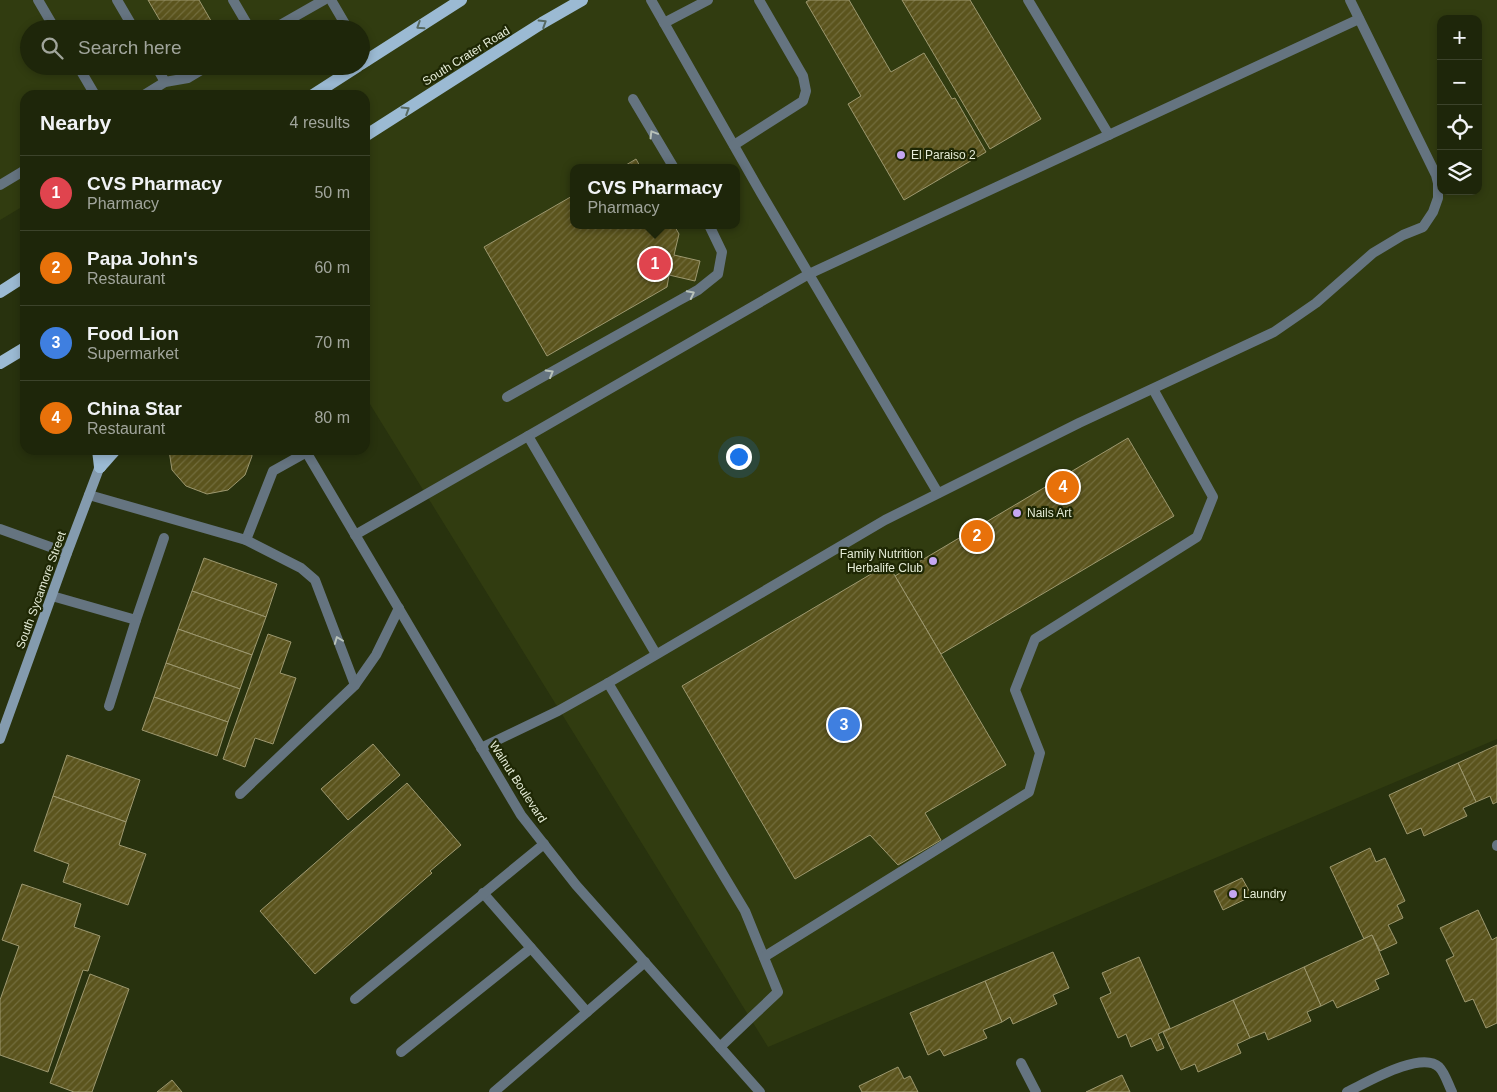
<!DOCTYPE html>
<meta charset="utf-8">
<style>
:root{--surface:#1e260a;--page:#262e13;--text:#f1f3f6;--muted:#a1a59c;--line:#3c432b;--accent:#8bbbb9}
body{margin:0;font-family:Arial,sans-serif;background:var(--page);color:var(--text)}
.controls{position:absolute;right:15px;top:15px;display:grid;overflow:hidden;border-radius:10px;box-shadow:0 2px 8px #0003}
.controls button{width:45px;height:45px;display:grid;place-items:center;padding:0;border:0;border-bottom:1px solid var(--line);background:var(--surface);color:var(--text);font:25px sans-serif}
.you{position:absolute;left:738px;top:456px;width:18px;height:18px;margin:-12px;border:4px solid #fff;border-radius:50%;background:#1a73e8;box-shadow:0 0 0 8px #1a73e833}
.badge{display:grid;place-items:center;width:32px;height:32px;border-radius:50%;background:var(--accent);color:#fff;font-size:16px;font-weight:700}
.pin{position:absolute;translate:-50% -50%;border:2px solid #fff;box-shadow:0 1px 5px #0006}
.popup{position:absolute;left:570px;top:164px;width:170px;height:65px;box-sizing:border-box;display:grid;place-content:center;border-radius:10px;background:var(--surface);filter:drop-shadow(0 1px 4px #0005);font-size:16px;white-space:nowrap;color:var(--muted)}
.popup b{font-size:19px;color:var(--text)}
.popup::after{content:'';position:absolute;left:50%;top:100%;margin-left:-10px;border:10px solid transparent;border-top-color:var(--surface)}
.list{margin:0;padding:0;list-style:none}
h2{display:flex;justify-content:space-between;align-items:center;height:65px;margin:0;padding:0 20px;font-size:21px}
h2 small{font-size:16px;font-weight:400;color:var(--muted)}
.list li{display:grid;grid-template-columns:32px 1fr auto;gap:15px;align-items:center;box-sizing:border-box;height:75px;padding:0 20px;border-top:1px solid var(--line)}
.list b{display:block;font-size:19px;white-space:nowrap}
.list p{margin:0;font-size:16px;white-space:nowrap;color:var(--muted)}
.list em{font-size:16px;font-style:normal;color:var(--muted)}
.icon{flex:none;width:28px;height:28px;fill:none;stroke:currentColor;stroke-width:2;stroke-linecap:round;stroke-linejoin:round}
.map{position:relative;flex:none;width:1497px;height:1092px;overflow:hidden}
.search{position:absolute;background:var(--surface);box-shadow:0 2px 8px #0003;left:20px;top:20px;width:350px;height:55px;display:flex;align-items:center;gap:12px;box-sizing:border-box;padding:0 18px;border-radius:28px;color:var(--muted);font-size:19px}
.panel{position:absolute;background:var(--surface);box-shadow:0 2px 8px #0003;left:20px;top:90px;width:350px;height:365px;border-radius:15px}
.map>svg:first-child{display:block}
</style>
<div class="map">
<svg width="1497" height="1092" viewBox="0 0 1497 1092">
<defs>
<pattern id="building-hatch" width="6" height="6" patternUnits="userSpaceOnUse" patternTransform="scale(1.25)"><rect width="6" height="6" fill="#5b541d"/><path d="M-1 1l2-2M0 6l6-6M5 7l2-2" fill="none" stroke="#726d3d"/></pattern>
</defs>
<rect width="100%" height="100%" fill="#28320e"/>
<path fill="#313c10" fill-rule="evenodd" d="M0 0H1497V739L768 1047 365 396V95H25V205L0 220ZM1441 19H1478V191H1441ZM29 29H361V66H29ZM574 168H736V225H574Z"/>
<g fill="url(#building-hatch)" stroke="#9d986f">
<path d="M148 0H199L214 26 209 29H165Z"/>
<path d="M809 0H849L891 72 924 53 952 99 955 98 986 152 904 200 848 104 861 96 806 2Z"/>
<path d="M902 0H970L1041 119 990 149Z"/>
<path d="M636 159 641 168H621Z"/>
<path d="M574 195V225H674L679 234 674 255 700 261 695 281 669 275 667 287 547 356 484 247Z"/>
<path d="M1128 438 1174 516 941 654 895 576Z"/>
<path d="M169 450H251L252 456 245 475 228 490 207 494 186 486 172 470Z"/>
<path d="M204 558 277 584 266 617 192 591Z"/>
<path d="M888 564 1006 765 925 813 941 840 898 865 870 835 795 879 682 686Z"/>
<path d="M192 591 266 617 252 655 178 629Z"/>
<path d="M178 629 252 655 240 689 166 663Z"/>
<path d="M268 634 291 642 280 673 296 678 273 744 255 738 245 767 223 759Z"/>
<path d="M166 663 240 689 228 722 154 697Z"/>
<path d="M154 697 228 722 217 756 142 730Z"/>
<path d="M373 744 400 775 348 820 321 789Z"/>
<path d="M1497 745V802L1493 804 1490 796 1476 802 1458 763Z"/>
<path d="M67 755 140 780 126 822 53 796Z"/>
<path d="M1458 763 1476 802 1463 808 1467 816 1424 836 1421 828 1407 834 1389 795Z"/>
<path d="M407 783 461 845 430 871 432 873 315 974 260 911Z"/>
<path d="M53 796 126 822 119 845 146 854 128 905 63 882 69 864 34 851Z"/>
<path d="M1370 848 1376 862 1385 858 1405 901 1397 905 1403 918 1388 925 1397 943 1380 951 1372 935 1364 939 1330 867Z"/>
<path d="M1242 878 1252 896 1223 910 1214 891Z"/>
<path d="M22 884 81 904 74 927 100 936 88 971 83 970 48 1072 0 1055V1000L19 946 2 940Z"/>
<path d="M1478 910 1492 940 1497 937V1023L1486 1028 1473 999 1465 1002 1446 960 1454 956 1440 928Z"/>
<path d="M1372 935 1389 974 1375 980 1379 989 1337 1008 1333 1000 1321 1006 1304 967Z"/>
<path d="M1053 952 1069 988 1053 995 1057 1004 1013 1024 1010 1017 1002 1022 985 981Z"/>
<path d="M1139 957 1170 1028 1158 1034 1164 1048 1157 1051 1151 1038 1131 1047 1126 1034 1118 1038 1100 998 1111 993 1102 973Z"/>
<path d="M1304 967 1321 1006 1307 1012 1311 1021 1268 1040 1265 1032 1250 1038 1233 1000Z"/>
<path d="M90 974 129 989 92 1092H74L50 1083Z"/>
<path d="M985 981 1002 1022 983 1030 987 1038 944 1056 940 1049 928 1055 910 1013Z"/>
<path d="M1233 1000 1250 1038 1237 1044 1241 1053 1198 1072 1195 1064 1181 1070 1163 1032Z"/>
<path d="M898 1067 904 1079 910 1076 918 1092H862L859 1086Z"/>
<path d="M1122 1075 1130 1092H1086Z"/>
<path d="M172 1080 182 1092H157Z"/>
</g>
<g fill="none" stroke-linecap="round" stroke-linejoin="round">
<g stroke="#657480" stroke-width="10">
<path d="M38 0 55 29"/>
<path d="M117 0 134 29"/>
<path d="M233 0 250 29"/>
<path d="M331 0 348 29"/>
<path d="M651 0 761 193 938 493"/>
<path d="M1028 0 1109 135"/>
<path d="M664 23 708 0"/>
<path d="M273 29 324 0"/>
<path d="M361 52 367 61"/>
<path d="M78 66 95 95"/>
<path d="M156 66 165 82"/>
<path d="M144 95 165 82 188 78 208 66"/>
<path d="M633 99 674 168"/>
<path d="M734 145 803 101 806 91 803 76 759 0"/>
<path d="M0 185 25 170"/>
<path d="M507 397 678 301 698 290 718 274 722 252 709 225"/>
<path d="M528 436 809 274 1359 19"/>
<path d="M89 495 246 540 273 471 307 452"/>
<path d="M0 529 67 553"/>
<path d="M355 535 528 436 656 654"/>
<path d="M246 540 301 568 315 580 355 685"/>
<path d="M52 596 136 620 164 538"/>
<path d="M608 683 745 911 778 992 720 1047"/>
<path d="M109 706 136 620"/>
<path d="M481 748 558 711 608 683 885 520 1079 423 1274 332 1316 303 1373 253 1403 235 1423 227 1433 212 1438 198V183L1436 175 1350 0"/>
<path d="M240 794 355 685 376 655 399 608"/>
<path d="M1497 845V846"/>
<path d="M483 893 587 1012 494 1092"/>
<path d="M764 957 1029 792 1040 753 1015 690 1035 639 1197 537 1213 497 1153 389"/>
<path d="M355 999 544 844"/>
<path d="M587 1012 645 962"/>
<path d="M401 1052 531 948"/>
<path d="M1021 1063 1036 1092"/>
<path d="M1347 1092C1366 1083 1421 1050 1439 1067 1445 1073 1448 1084 1452 1092"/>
</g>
<path stroke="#657480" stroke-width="10" d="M305 450 521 815 576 885 760 1092"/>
<path stroke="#849bae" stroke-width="10" d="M0 739 67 553 106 450"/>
<g stroke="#9bbad3" stroke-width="12">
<path d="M361 64 461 0"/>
<path d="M313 95 358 66"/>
<path d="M365 136 542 23 582 0"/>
<path d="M0 292 25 276"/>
<path d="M0 363 25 348"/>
<path d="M98 450 100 467"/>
<path d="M100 467 115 450"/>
</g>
</g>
<defs><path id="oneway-chevron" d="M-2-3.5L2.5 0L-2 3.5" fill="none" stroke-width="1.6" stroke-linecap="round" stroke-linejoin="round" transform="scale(1.25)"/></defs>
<g stroke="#566961">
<use href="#oneway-chevron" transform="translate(543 23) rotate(-32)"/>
<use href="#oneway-chevron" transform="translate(420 26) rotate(147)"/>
<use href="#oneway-chevron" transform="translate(406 110) rotate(-32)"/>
</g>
<g stroke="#b8c2b9">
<use href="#oneway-chevron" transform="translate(653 134) rotate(-121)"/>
<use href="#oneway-chevron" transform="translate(691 294) rotate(-27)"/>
<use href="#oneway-chevron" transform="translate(550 373) rotate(-30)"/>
<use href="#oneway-chevron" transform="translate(338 640) rotate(-111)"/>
</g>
<g fill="#c5a7f1" stroke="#1e2704" stroke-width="2">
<circle cx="901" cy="155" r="5"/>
<circle cx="1017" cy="513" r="5"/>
<circle cx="933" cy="561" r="5"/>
<circle cx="1233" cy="894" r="5"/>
</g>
<g text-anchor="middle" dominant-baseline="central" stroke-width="4.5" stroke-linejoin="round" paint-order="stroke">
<g font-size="12" fill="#e5ecd7" stroke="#1e2704">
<text transform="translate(466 56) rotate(-32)">South Crater Road</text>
<text transform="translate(41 590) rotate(-70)">South Sycamore Street</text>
<text transform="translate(518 782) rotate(57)">Walnut Boulevard</text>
</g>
<g font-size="12" fill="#e5ecd7" stroke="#1e2704" text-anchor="start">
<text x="911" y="155">El Paraiso 2</text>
<text x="1027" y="513">Nails Art</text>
<text x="923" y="554" text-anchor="end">Family Nutrition<tspan x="923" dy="14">Herbalife Club</tspan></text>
<text x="1243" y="894">Laundry</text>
</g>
</g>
</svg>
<div class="controls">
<button>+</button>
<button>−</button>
<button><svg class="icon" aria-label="locate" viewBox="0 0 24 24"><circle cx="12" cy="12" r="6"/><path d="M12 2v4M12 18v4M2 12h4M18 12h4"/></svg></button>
<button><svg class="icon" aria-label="layers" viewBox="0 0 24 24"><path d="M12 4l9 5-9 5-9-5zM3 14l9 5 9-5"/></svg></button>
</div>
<div class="you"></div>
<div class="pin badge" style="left:655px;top:264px;background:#e0444e">1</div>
<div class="popup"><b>CVS Pharmacy</b>Pharmacy</div>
<div class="pin badge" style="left:977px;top:536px;background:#e8710a">2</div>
<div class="pin badge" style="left:844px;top:725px;background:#3f7fe0">3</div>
<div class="pin badge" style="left:1063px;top:487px;background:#e8710a">4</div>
<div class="search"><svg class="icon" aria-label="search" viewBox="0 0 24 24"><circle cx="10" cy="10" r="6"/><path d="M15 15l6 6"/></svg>Search here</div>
<section class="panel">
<h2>Nearby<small>4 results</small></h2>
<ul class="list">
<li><span class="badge" style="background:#e0444e">1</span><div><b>CVS Pharmacy</b><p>Pharmacy</p></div><em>50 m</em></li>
<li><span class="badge" style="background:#e8710a">2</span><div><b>Papa John's</b><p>Restaurant</p></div><em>60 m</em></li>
<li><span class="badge" style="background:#3f7fe0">3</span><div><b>Food Lion</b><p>Supermarket</p></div><em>70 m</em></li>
<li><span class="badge" style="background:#e8710a">4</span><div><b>China Star</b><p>Restaurant</p></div><em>80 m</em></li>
</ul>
</section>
</div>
